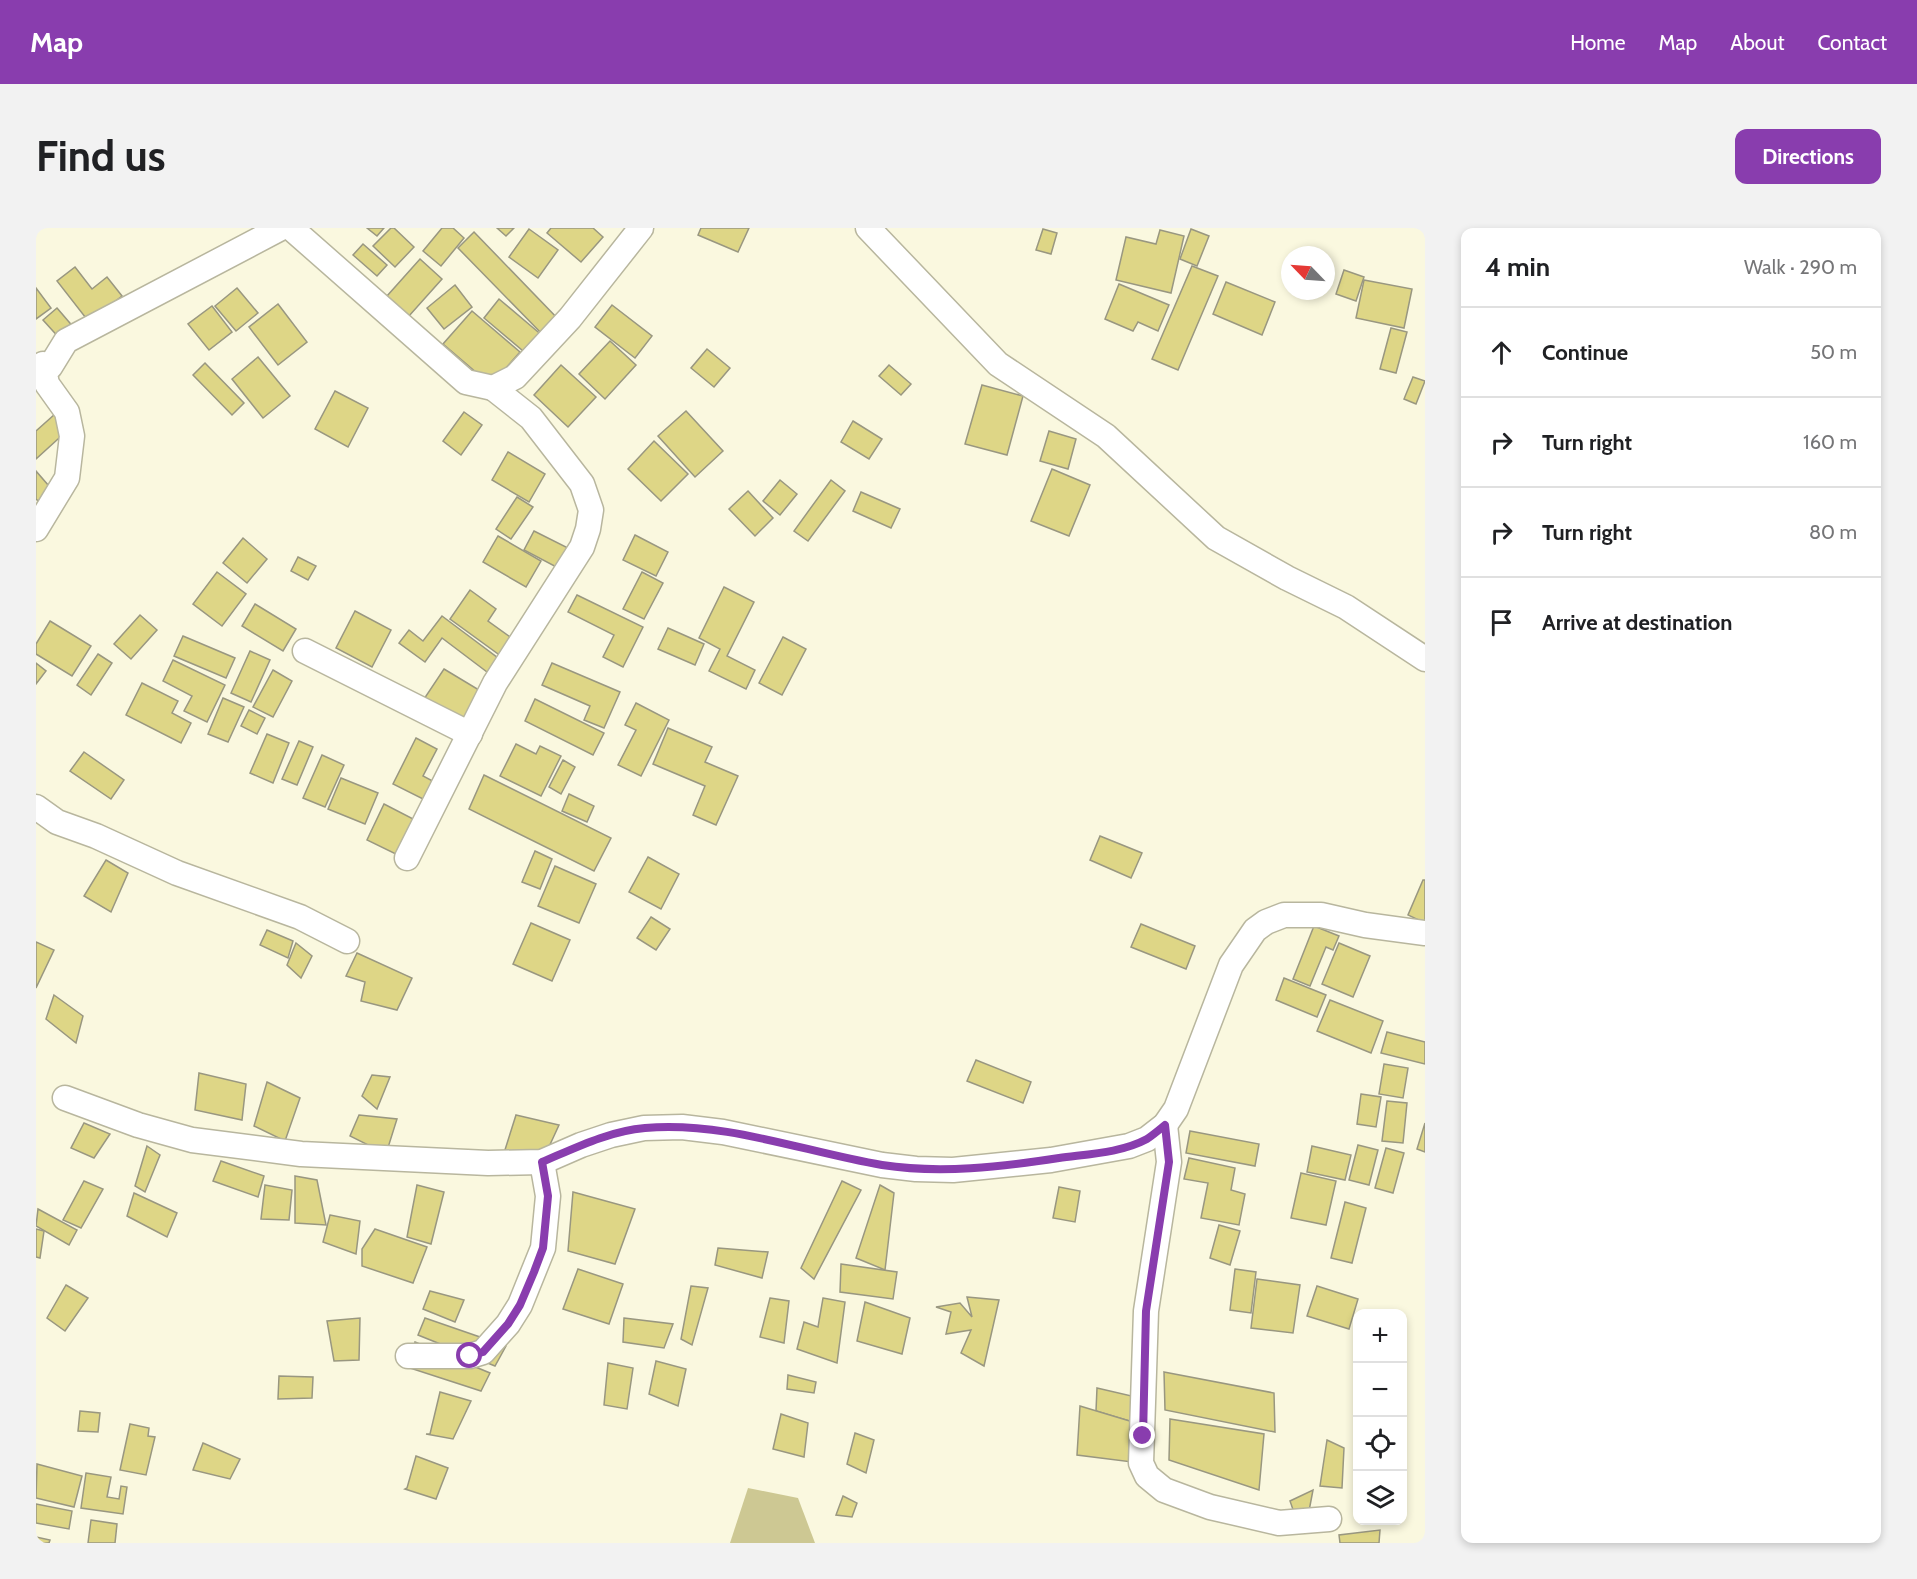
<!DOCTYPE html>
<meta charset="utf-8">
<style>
:root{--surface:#fff;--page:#f2f2f2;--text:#202124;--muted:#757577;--line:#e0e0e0;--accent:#893dae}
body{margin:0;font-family:Cabin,sans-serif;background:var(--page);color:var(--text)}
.controls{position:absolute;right:18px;bottom:18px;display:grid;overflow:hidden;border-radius:12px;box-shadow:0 3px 9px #0003}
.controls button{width:54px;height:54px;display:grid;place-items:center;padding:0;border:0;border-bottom:2px solid var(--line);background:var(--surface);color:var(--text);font:30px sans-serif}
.compass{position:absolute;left:1245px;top:18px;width:54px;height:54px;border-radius:50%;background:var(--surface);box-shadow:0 3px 9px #0003;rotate:295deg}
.stop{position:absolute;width:18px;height:18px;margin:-14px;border:4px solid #893dae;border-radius:50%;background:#fff}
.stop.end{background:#893dae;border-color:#fff;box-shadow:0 2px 6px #0008}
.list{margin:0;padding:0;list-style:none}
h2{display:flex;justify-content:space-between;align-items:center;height:78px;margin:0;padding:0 24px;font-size:26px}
h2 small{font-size:20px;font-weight:400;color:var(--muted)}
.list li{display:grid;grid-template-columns:39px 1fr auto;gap:18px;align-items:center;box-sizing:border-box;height:90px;padding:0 24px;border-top:2px solid var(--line)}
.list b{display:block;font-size:22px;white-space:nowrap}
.list em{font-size:20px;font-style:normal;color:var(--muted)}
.icon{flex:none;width:33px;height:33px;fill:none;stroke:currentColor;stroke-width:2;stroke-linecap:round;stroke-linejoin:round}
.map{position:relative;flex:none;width:1389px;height:1315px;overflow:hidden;border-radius:12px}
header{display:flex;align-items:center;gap:36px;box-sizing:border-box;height:84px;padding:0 30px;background:var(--accent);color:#fff}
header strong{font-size:28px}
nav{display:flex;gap:33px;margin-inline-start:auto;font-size:21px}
.intro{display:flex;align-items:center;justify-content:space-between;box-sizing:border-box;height:144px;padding:0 36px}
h1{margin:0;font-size:42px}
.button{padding:15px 27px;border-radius:12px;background:var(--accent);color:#fff;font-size:21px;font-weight:700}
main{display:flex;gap:36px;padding:0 36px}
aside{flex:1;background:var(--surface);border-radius:12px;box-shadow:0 3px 9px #0003}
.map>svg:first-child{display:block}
</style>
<header>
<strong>Map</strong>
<nav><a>Home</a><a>Map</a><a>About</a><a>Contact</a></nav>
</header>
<div class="intro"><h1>Find us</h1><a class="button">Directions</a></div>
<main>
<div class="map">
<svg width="1389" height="1315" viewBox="0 0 1389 1315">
<rect width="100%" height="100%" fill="#faf8df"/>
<path fill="#cdc893" d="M712 1260 762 1270 779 1315H694Z"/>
<g fill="#ded686" stroke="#999780" stroke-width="1.5">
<path d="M331 0H348L341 8Z"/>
<path d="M355 0H358L378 19 359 39 337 18Z"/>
<path d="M406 0H417L428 10 405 38 387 23Z"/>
<path d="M461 0H478L470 8Z"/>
<path d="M515 0H557L567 9 545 34 511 5Z"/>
<path d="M665 0H713L702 24 662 7Z"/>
<path d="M493 1 522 22 502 50 473 29Z"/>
<path d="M1007 1 1021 5 1015 26 1000 22Z"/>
<path d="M1155 1 1173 8 1161 38 1144 31Z"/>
<path d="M1124 2 1148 8 1135 65 1080 52 1090 9 1120 16Z"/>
<path d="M438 4 524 93 508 108 422 20Z"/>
<path d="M327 16 351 37 341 48 317 27Z"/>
<path d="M384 31 406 51 373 88 351 68Z"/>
<path d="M1156 38 1182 48 1142 142 1116 131Z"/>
<path d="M39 39 56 61 71 49 86 68 53 94 21 53Z"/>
<path d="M1308 42 1328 49 1320 73 1300 66Z"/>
<path d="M1328 52 1376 61 1368 100 1320 90Z"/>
<path d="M1190 54 1239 74 1226 107 1177 86Z"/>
<path d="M1083 56 1133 77 1122 103 1102 94 1097 103 1069 91Z"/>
<path d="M419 57 436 79 408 101 391 80Z"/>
<path d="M0 60 15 80 0 91Z"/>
<path d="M201 60 222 85 200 103 179 78Z"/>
<path d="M463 71 508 109 493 128 448 90Z"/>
<path d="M242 76 271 114 242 137 213 99Z"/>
<path d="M576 77 616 108 599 130 559 99Z"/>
<path d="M176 78 196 104 173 122 152 96Z"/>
<path d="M21 80 39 101 26 113 7 92Z"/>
<path d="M436 83 484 124 455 157 407 116Z"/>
<path d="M1355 100 1371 104 1360 145 1344 141Z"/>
<path d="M574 113 600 137 569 171 543 146Z"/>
<path d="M671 121 694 140 678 159 655 140Z"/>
<path d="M222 129 254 168 227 190 196 151Z"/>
<path d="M169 135 208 175 196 187 157 147Z"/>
<path d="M525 137 560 169 532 199 498 167Z"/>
<path d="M853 137 875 156 865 167 843 148Z"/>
<path d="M1377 149 1389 153 1380 176 1368 171Z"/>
<path d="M946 157 987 168 971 227 929 216Z"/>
<path d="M299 163 332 180 312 219 279 201Z"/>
<path d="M650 183 687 223 659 249 622 208Z"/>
<path d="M428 184 446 197 425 227 407 213Z"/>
<path d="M19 186 33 201 0 231V203Z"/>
<path d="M817 193 846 211 833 231 805 214Z"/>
<path d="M1013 203 1040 211 1032 241 1004 233Z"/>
<path d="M618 213 652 246 625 273 592 241Z"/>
<path d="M472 224 509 246 493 274 456 252Z"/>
<path d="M1016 241 1054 257 1033 308 995 293Z"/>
<path d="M0 243 19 265 6 277 0 271Z"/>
<path d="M744 252 761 266 744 287 727 273Z"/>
<path d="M795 252 809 263 772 313 758 303Z"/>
<path d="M712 263 737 290 719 308 693 281Z"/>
<path d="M825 264 864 281 855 300 817 283Z"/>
<path d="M481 269 497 279 475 311 460 301Z"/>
<path d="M498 303 536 322 526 342 488 322Z"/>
<path d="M599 307 632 324 620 348 587 332Z"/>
<path d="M462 308 505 333 490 359 447 334Z"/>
<path d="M207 310 231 331 211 355 187 335Z"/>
<path d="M262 329 280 338 272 352 255 343Z"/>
<path d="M181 344 210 366 186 398 157 376Z"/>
<path d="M606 344 627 355 608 391 587 381Z"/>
<path d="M688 359 718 374 691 428 719 442 710 461 673 443 684 421 663 410Z"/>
<path d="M434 362 460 381 452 393 481 414 469 431 414 391Z"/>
<path d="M541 367 607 399 587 439 567 429 578 407 532 384Z"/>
<path d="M219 376 260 401 247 423 206 398Z"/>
<path d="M319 383 355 402 336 439 300 420Z"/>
<path d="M104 387 121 402 95 431 78 416Z"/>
<path d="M406 388 470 436 459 450 406 410 389 434 363 415 373 402 387 413Z"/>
<path d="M14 393 55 418 36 448 0 426V416Z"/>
<path d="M632 400 668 416 659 437 622 421Z"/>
<path d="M147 408 199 430 190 450 138 428Z"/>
<path d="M747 409 770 421 746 467 723 455Z"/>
<path d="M214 423 234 432 215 474 195 465Z"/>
<path d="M62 426 76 435 55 467 41 457Z"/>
<path d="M137 432 189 457 171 494 148 483 156 468 127 453Z"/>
<path d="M0 435 10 443 0 456Z"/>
<path d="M516 435 584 464 568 500 548 492 554 478 506 457Z"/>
<path d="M408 441 448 465 429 496 388 471Z"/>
<path d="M237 442 256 453 237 489 217 479Z"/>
<path d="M106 455 142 473 136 485 155 495 145 515 90 487Z"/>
<path d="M187 470 208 479 192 514 172 506Z"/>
<path d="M499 471 568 505 557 527 489 493Z"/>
<path d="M600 475 633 492 605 548 582 537 600 502 589 497Z"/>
<path d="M213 482 229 490 221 506 205 498Z"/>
<path d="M632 500 676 519 669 534 702 548 680 597 657 587 669 558 617 536Z"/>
<path d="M231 506 253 515 237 555 214 545Z"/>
<path d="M380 510 401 521 387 548 406 558 397 576 357 556Z"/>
<path d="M263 513 277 519 261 557 246 551Z"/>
<path d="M480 516 500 526 504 518 525 528 505 568 464 548Z"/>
<path d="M48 524 88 552 75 571 34 543Z"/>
<path d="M286 527 308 537 289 579 267 570Z"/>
<path d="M527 532 539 539 525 566 513 559Z"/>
<path d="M448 547 575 610 558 643 433 581Z"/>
<path d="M305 550 342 565 329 596 292 581Z"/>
<path d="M533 566 558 578 551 594 526 583Z"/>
<path d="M348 576 385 595 368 630 331 612Z"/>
<path d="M1064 608 1106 625 1095 650 1054 632Z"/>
<path d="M499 623 516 631 504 661 486 654Z"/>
<path d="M612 629 643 646 625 681 593 664Z"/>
<path d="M70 632 92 645 75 684 48 668Z"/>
<path d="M519 638 560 656 543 695 502 678Z"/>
<path d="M1387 652H1389V695L1372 687Z"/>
<path d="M615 689 634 701 620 722 601 710Z"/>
<path d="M495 695 534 712 516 753 477 736Z"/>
<path d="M1105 696 1159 718 1150 741 1095 719Z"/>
<path d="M1278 698 1303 708 1297 722 1290 719 1274 758 1257 751Z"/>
<path d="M231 702 257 713 252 730 224 717Z"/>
<path d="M0 714 18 722 0 760Z"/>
<path d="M260 715 276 728 265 750 251 737Z"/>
<path d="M1303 715 1334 728 1317 769 1286 756Z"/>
<path d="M321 725 376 750 361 782 325 773 329 754 310 748Z"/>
<path d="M1248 750 1290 767 1281 789 1240 772Z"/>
<path d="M18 767 47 788 40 815 10 791Z"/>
<path d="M1294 772 1347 793 1335 825 1281 803Z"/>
<path d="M1351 804 1389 814V836L1345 825Z"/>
<path d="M940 832 995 854 987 875 931 853Z"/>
<path d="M1348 836 1372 840 1367 870 1343 866Z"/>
<path d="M163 845 210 856 206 892 159 882Z"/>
<path d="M336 847 354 849 341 881 326 868Z"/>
<path d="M231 854 264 870 249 913 218 898Z"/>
<path d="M1325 866 1345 869 1340 899 1321 896Z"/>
<path d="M1351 873 1371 875 1367 915 1346 913Z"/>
<path d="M323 887 361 891 350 926 314 908Z"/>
<path d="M480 887 523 897 506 934 468 925Z"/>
<path d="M48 895 74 906 58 930 35 920Z"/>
<path d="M1389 895V924L1381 921Z"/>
<path d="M1154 903 1223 916 1219 938 1150 925Z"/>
<path d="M1322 917 1342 922 1333 957 1313 952Z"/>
<path d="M111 918 124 927 109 964 99 958Z"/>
<path d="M1276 918 1315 927 1309 952 1271 944Z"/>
<path d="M1350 920 1368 925 1357 965 1339 960Z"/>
<path d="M1153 930 1199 940 1195 962 1209 966 1203 997 1165 990 1172 955 1148 951Z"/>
<path d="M185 933 228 948 222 969 177 953Z"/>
<path d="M1265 945 1300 953 1290 997 1255 990Z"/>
<path d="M259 948 281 952 290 997 259 995Z"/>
<path d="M48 953 67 961 45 1000 27 992Z"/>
<path d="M806 953 825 962 778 1051 765 1040Z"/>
<path d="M229 957 256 962 253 992 225 991Z"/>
<path d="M381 957 408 964 395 1016 371 1009Z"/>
<path d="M844 957 858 965 849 1042 820 1030Z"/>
<path d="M1023 959 1044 963 1039 994 1017 990Z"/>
<path d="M537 964 599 981 579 1036 532 1023Z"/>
<path d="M98 965 141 985 131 1009 91 988Z"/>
<path d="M1309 974 1330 980 1316 1035 1295 1030Z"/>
<path d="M2 981 41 1002 33 1017 0 998Z"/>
<path d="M294 987 324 993 320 1026 287 1014Z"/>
<path d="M1183 997 1204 1003 1194 1037 1174 1030Z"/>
<path d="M0 1001 8 1003 4 1030 0 1029Z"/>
<path d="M339 1001 391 1019 377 1055 326 1038V1021Z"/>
<path d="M682 1020 732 1024 726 1050 679 1037Z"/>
<path d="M805 1036 861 1044 857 1071 804 1064Z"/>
<path d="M542 1041 587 1056 573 1096 527 1081Z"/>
<path d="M1199 1041 1220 1044 1215 1085 1194 1082Z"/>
<path d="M1221 1051 1264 1057 1257 1105 1215 1100Z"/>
<path d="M30 1057 52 1070 29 1103 11 1090Z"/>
<path d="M655 1058 672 1060 656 1117 645 1111Z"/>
<path d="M1281 1058 1322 1071 1313 1101 1271 1088Z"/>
<path d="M394 1063 428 1072 419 1094 387 1081Z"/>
<path d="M931 1069 963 1072 948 1138 925 1125 935 1102 910 1106 915 1084 900 1079 924 1075 936 1089Z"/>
<path d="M734 1070 753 1073 748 1115 724 1109Z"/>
<path d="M787 1070 809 1074 801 1135 761 1121 768 1094 782 1099Z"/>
<path d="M829 1074 874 1090 866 1126 821 1113Z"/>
<path d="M324 1090 323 1132 298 1133 291 1093Z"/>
<path d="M389 1090 470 1118 459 1138 382 1107Z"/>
<path d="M588 1090 637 1096 628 1120 587 1114Z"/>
<path d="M379 1114 454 1145 445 1163 374 1140Z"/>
<path d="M620 1133 650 1141 642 1178 613 1166Z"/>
<path d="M572 1135 597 1140 591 1181 568 1177Z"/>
<path d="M1128 1144 1238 1165 1239 1204 1129 1182Z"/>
<path d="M752 1147 780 1154 778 1165 751 1161Z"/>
<path d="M243 1148 277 1149 276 1170 242 1171Z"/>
<path d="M1061 1160 1100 1169 1097 1194 1060 1183Z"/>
<path d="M404 1164 435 1173 417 1211 390 1206H394Z"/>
<path d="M1044 1178 1097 1194 1096 1234 1041 1227Z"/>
<path d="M44 1183 64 1185 62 1204 42 1203Z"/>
<path d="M745 1186 772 1195 768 1229 737 1221Z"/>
<path d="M1134 1191 1228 1206 1223 1262 1133 1232Z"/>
<path d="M94 1196 113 1200 112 1208 119 1209 110 1247 84 1242Z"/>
<path d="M819 1205 838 1212 830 1245 811 1236Z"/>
<path d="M1291 1212 1308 1220 1306 1260 1284 1258Z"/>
<path d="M167 1215 204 1231 194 1251 157 1242Z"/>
<path d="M380 1228 412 1240 400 1271 369 1261 371 1260Z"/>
<path d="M1 1236 46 1248 38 1279 0 1270Z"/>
<path d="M50 1245 75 1249 71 1269 83 1271 85 1258 91 1259 87 1286 45 1280Z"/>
<path d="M1277 1262 1269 1304 1261 1293 1254 1273Z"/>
<path d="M807 1268 821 1275 816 1289 800 1287Z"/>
<path d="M0 1276 36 1283 33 1301 0 1295Z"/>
<path d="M55 1292 81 1296 79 1315H52Z"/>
<path d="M1344 1302 1343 1315H1304L1303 1307Z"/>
<path d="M0 1309 14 1312 13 1315H0Z"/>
</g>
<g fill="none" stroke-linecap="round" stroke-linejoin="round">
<g stroke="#b8b69e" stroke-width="27">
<g id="minor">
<path d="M255 0 430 154 457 160 479 149 534 90 605 0"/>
<path d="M832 0 962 136 1070 208 1180 310 1251 350 1310 379 1389 431"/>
<path d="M0 301 31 250 36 208 31 184 11 156 7 136 14 139 30 113 245 0"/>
<path d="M269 423 434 506"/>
<path d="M0 579 21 594 60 608 141 645 264 689 311 713"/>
<path d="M371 630 459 455 546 319 552 301 555 282 546 256 495 190 457 160"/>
<path d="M29 870 102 897 156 912 265 926 452 935 506 934 545 917 575 907 608 900 646 899 687 904 846 937 880 941 917 942 1015 932 1093 918 1111 911 1129 897 1140 881 1195 737 1219 702 1230 694 1248 687H1285L1329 697 1389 705"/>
<path d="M1129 897 1133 934 1110 1083 1105 1235 1111 1248 1128 1262 1174 1279 1243 1295 1293 1291"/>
<path d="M372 1128H434L447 1124 472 1096 484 1077 507 1020 512 968 506 934"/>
</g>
</g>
<use href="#minor" stroke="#fff" stroke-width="24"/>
</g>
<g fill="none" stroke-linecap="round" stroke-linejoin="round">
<path stroke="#893dae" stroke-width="8" d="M434 1128 447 1124 472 1096 484 1077 498 1044 507 1020 512 968 506 934C539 920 573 903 609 900 690 893 768 924 846 937 904 946 965 939 1023 930 1052 926 1085 925 1111 911 1117 907 1123 902 1129 897L1133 934 1110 1083 1107 1208"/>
</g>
</svg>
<div class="controls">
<button>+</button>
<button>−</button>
<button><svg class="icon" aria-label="locate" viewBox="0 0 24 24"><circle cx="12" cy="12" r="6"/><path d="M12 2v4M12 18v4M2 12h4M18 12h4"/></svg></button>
<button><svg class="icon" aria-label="layers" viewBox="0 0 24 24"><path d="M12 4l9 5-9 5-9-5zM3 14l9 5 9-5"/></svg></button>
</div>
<svg class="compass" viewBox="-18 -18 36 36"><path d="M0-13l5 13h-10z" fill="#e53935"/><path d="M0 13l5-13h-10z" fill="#757577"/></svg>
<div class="stop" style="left:434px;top:1128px"></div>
<div class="stop end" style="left:1107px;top:1208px"></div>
</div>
<aside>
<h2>4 min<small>Walk · 290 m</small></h2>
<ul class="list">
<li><svg class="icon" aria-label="ahead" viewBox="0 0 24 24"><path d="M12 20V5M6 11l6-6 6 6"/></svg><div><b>Continue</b></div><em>50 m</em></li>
<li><svg class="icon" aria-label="right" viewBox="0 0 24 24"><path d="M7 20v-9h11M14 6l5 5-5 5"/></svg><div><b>Turn right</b></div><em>160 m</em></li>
<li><svg class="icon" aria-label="right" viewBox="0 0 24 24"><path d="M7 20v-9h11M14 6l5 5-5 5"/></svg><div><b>Turn right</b></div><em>80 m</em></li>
<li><svg class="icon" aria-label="arrive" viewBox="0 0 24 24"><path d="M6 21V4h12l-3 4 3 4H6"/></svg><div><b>Arrive at destination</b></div></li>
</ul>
</aside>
</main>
